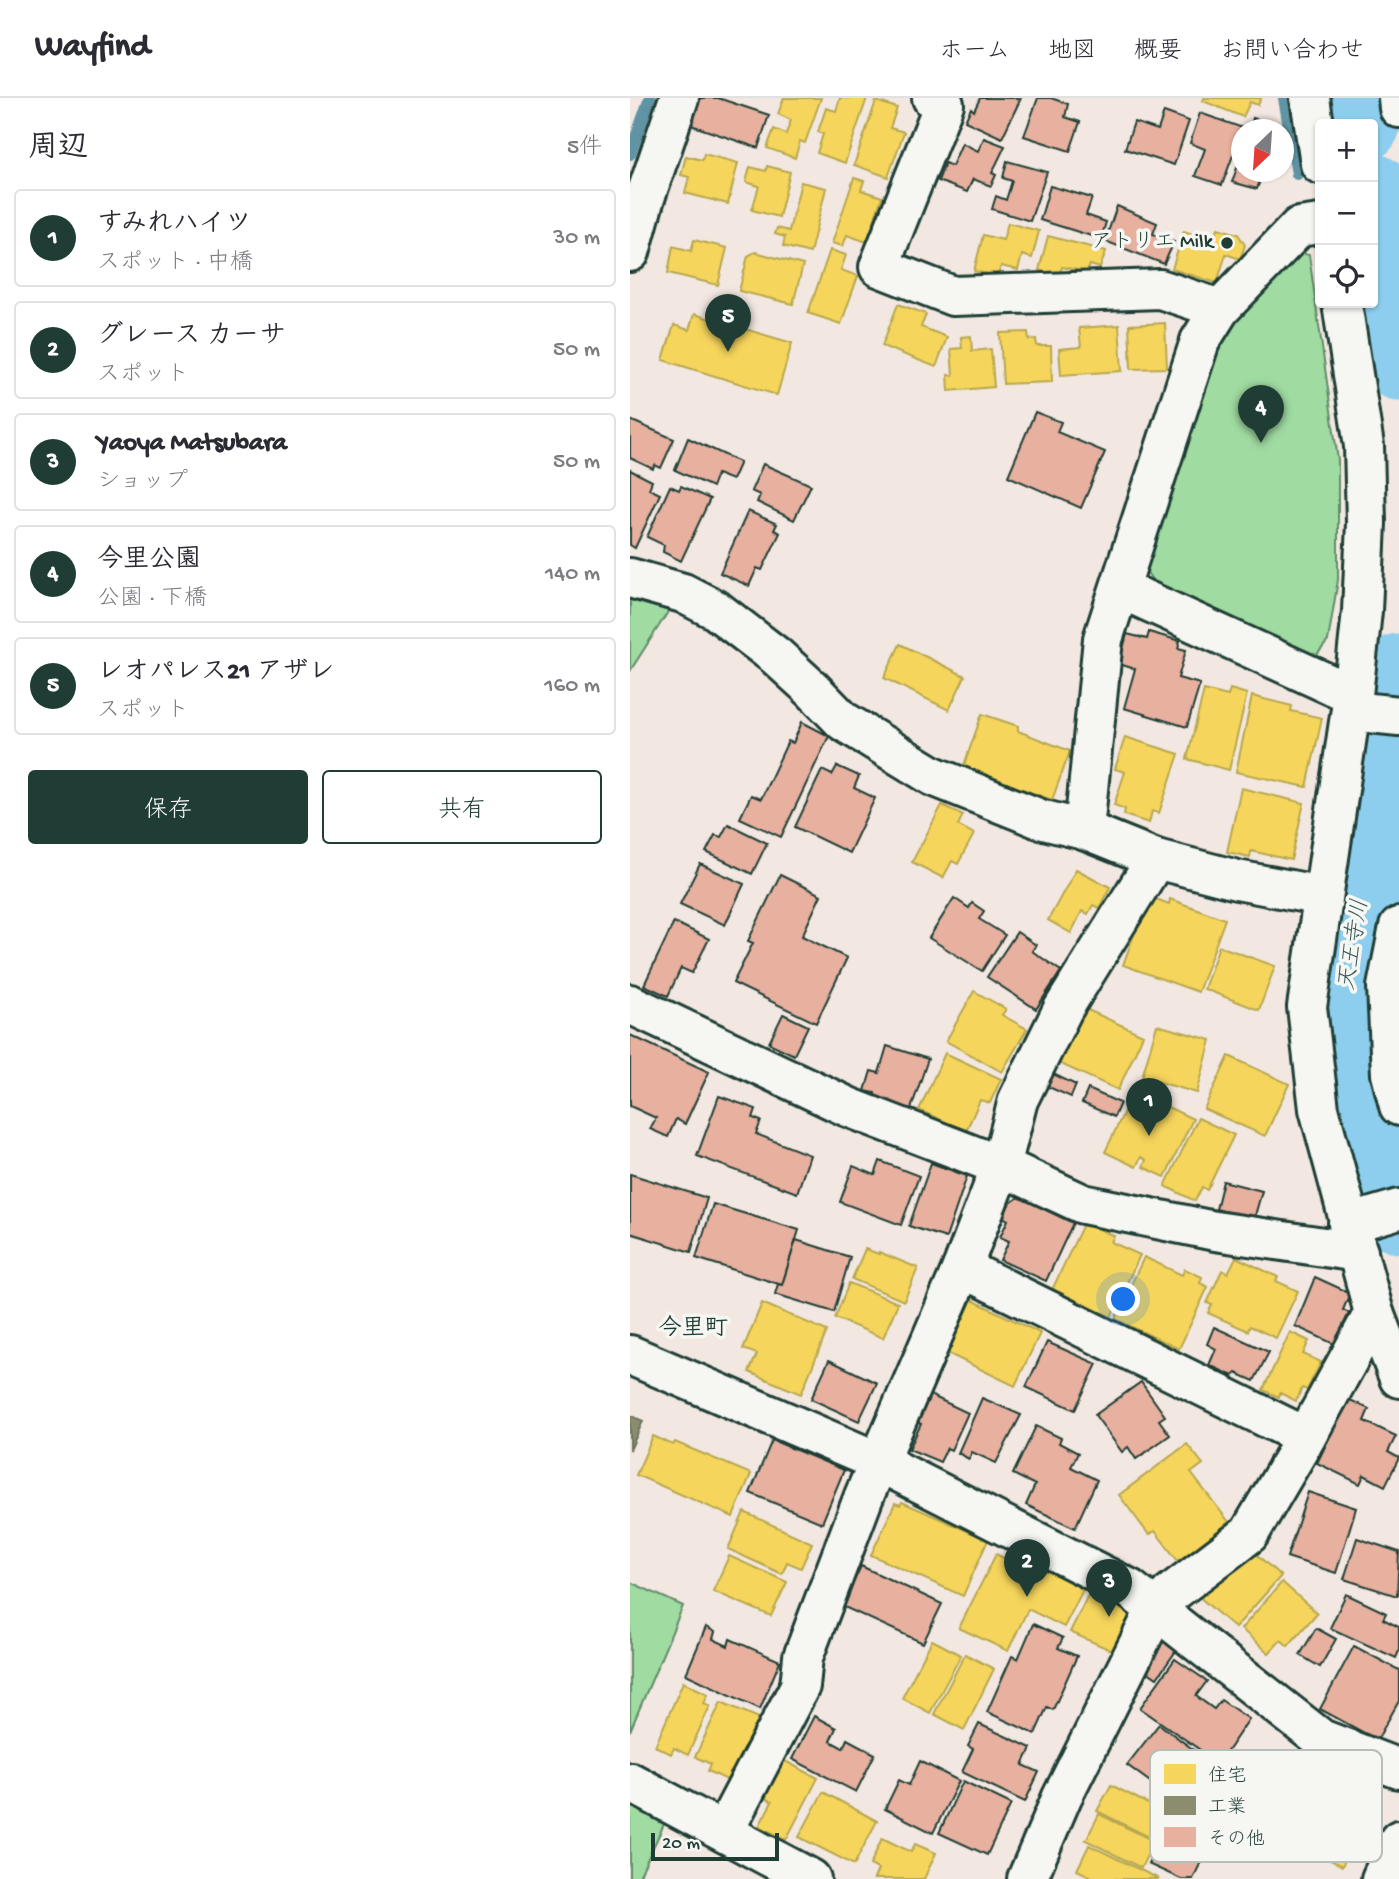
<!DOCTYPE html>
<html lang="ja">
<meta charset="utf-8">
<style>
:root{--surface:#fff;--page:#f2f2f3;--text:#2b2b33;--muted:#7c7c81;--line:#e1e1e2;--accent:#1f3d34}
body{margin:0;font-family:"Gochi Hand","Klee One",sans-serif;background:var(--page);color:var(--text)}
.controls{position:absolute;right:21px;top:21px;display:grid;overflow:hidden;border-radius:7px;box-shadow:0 2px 5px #0004}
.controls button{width:63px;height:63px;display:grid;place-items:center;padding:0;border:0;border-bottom:2px solid var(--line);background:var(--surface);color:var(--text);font:35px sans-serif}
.compass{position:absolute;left:601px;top:21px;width:63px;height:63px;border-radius:50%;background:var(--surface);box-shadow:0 2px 5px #0004;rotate:205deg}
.scale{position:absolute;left:21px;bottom:18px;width:128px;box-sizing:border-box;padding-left:7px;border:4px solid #1f3d34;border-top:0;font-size:19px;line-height:24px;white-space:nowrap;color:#1f3d34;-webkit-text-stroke:5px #f6f6f2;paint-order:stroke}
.you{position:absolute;left:494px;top:1202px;width:24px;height:24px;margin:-18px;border:5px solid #fff;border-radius:50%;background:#1a73e8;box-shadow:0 0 0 10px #1a73e833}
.badge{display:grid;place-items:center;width:46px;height:46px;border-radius:50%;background:var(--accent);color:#fff;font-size:23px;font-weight:700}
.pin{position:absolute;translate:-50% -58px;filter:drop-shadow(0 2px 4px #0008)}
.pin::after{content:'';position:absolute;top:37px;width:24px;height:21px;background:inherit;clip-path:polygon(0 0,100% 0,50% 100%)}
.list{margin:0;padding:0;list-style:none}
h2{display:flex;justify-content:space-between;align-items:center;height:91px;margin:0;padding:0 28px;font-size:30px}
h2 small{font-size:23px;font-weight:400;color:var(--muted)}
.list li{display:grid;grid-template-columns:46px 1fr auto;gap:21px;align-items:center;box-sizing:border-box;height:98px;margin:0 14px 14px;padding:0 14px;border:2px solid var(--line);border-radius:7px}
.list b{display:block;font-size:26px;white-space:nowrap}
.list p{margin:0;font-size:23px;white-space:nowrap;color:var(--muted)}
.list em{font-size:23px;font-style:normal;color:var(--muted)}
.actions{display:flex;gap:14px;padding:21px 28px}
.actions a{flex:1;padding:16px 0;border:2px solid var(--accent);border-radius:7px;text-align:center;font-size:24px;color:var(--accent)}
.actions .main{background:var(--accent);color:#fff}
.icon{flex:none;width:38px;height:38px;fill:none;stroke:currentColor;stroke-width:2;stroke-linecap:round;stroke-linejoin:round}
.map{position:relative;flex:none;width:769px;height:1781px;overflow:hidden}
header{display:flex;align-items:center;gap:42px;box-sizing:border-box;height:98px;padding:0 35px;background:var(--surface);border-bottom:2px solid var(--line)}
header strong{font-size:33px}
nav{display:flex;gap:38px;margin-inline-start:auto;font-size:24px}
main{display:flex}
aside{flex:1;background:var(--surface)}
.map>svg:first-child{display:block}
</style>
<header>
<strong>Wayfind</strong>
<nav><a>ホーム</a><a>地図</a><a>概要</a><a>お問い合わせ</a></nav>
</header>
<main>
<aside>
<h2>周辺<small>5件</small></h2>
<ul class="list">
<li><span class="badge">1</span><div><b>すみれハイツ</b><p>スポット · 中橋</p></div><em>30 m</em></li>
<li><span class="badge">2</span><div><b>グレース カーサ</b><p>スポット</p></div><em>50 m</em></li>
<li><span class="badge">3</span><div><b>Yaoya Matsubara</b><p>ショップ</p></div><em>50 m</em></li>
<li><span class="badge">4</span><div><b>今里公園</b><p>公園 · 下橋</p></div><em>140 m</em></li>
<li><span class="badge">5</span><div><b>レオパレス21 アザレ</b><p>スポット</p></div><em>160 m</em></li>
</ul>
<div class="actions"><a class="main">保存</a><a>共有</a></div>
</aside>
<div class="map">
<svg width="769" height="1781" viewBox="0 0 769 1781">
<rect width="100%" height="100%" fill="#f3e8e1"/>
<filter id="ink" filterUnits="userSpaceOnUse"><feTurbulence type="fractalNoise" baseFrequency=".0143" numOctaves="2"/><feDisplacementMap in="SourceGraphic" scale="14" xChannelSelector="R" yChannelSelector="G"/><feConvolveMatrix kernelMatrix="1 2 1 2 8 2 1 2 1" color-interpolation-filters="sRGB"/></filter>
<g filter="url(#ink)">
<g fill="#a0dba2" stroke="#608c6b" stroke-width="2">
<path d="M662 153 679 157 708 362V482L698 543 685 559 525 486 516 473 561 328 590 244Z"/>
<path d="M0 492 43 506 0 573Z"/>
<path d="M0 1484 53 1508 0 1633Z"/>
<path d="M0 1705 37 1720 8 1781H0Z"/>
</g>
<g fill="#f6d55c" stroke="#b6a750" stroke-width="2">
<path d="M154 0H191L175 45 170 43 165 60 137 50 144 31 156 36 161 22 148 16Z"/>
<path d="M210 0H237L215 65 187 55 193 36 188 34 196 10 206 13Z"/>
<path d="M574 0H631L628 7 620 4 613 19 573 3Z"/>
<path d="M246 3 267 10 260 30 274 34 258 79 224 67Z"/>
<path d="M74 56 108 65 98 106 55 95 59 79 51 77 56 58 72 62Z"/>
<path d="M137 68 160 74 149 119 122 112 129 88 116 84 120 69 136 73Z"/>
<path d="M224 80 234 83 231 92 252 99 237 144 217 137 213 148 202 145Z"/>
<path d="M171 84 196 90 180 155 153 148 155 139 145 136 147 130 159 133Z"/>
<path d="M378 125 409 133 402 160 392 157 388 172 371 168 368 178 344 173 353 137 373 142Z"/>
<path d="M588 130 608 136 615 147 610 161 596 156 587 185 542 171 554 133 583 143Z"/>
<path d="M418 138 476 153 470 170 460 167 457 174 432 169 429 178 409 172Z"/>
<path d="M64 142 97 150 88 187 38 175 43 148 61 153Z"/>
<path d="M200 152 216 157 211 172 228 178 211 226 178 215Z"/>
<path d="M125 154 173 167 163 206 109 193 118 158Z"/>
<path d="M268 206 296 216 291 229 317 239 306 269 252 248Z"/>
<path d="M64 216 162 245 147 297 33 262 44 227 59 232Z"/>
<path d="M535 225 537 270 501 271 499 227Z"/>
<path d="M489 227 492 273 431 277 429 251 451 249 449 230Z"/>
<path d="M398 234 399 242 406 241 407 248H421L422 284 373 286 370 235Z"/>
<path d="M341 238 342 253 361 251 364 289 319 293 318 277H323L321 251 332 250 331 239Z"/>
<path d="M270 546 335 578 319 612 254 580Z"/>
<path d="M600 591 617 596 599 672 557 661 574 592 598 598Z"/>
<path d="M622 598 662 608 661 613 692 620 677 689 606 674Z"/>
<path d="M352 616 388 628V633L440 653 422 702 333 670Z"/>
<path d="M495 639 549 656 529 715 522 713 519 725 494 717 495 711 484 707 495 674 485 671Z"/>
<path d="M611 690 674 705 661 762 621 753 620 759 597 754Z"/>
<path d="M312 707 333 717 328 727 344 736 328 766 322 763 313 780 282 764Z"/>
<path d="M446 771 480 789 469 810 463 807 458 816 452 813 441 835 418 822Z"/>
<path d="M518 798 539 806 540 801 595 821 568 894 493 867Z"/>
<path d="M589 848 645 868 629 912 574 891Z"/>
<path d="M344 893 376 911 372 917 397 931 372 974 316 943Z"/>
<path d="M449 908 513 937 488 992 424 963Z"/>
<path d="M527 927 581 942 567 995 512 979Z"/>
<path d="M315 955 371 981 360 1005 350 1002 336 1033 289 1012Z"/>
<path d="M599 958 659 986 635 1038 574 1011Z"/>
<path d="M504 993 563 1021 535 1079 513 1069 516 1062 511 1059 506 1069 475 1054Z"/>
<path d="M568 1020 604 1037 577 1092 572 1089 565 1103 535 1088Z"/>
<path d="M454 1124 484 1138 481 1144 510 1157 481 1219 422 1192Z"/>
<path d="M235 1151 249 1156V1154L288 1170 274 1203 222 1181Z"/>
<path d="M514 1159 552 1177 555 1171 572 1179 570 1185 578 1189 549 1251 485 1221Z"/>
<path d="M606 1159 648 1179 646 1183 668 1193 646 1240 620 1228 618 1233 578 1215 582 1207 577 1205 592 1172 598 1175Z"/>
<path d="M219 1185 268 1205 253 1240 205 1220Z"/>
<path d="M342 1202 410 1235 385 1288 317 1255Z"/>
<path d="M132 1205 197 1233 171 1296 119 1274 127 1256 113 1251Z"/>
<path d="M660 1234 679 1243 673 1256 691 1264 677 1292 672 1290 666 1303 650 1295 649 1299 633 1292Z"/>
<path d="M23 1338 43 1347 45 1344 121 1376 103 1419 6 1377Z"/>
<path d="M557 1346 573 1366 561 1375 599 1424 548 1463 525 1433 519 1437 489 1397Z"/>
<path d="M272 1404 358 1442 333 1498 241 1457 265 1405 270 1407Z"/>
<path d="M114 1414 182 1445 171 1470 157 1464 152 1476 98 1451Z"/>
<path d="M618 1449 651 1478 605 1530 567 1497Z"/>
<path d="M366 1456 409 1478 414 1466 456 1486 434 1529 398 1511 378 1553 329 1530Z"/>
<path d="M99 1458 157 1484 141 1518 83 1493Z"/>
<path d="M652 1484 687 1515 658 1548 651 1542 639 1555 611 1531Z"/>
<path d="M461 1491 495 1508 500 1523 485 1554 440 1534Z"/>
<path d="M302 1542 331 1557 300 1615 272 1600Z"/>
<path d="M335 1556 364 1571 334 1632 304 1616Z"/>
<path d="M53 1584 78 1596 74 1605 80 1608 58 1657 44 1650 41 1656 25 1648Z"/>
<path d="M91 1604 129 1620 103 1675 101 1674 97 1682 78 1673 81 1666 65 1659Z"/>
<path d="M147 1659 188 1680 156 1742 129 1728 142 1704 128 1696Z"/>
<path d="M481 1687 540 1717 527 1743 467 1713Z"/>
<path d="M670 1692 735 1725 712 1768 647 1735Z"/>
<path d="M193 1694 247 1723 224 1767 169 1739Z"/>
<path d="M469 1716 524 1743 511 1770 456 1742Z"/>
<path d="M252 1740 281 1754 285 1746 306 1755 294 1781H244L248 1771 240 1767Z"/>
<path d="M459 1747 529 1781H466L447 1772Z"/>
</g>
<path fill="#8c8c6e" stroke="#6b745d" stroke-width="2" d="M0 1317 13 1323 0 1352Z"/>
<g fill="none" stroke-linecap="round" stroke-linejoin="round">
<g stroke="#6194a4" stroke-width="12">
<path d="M654 0 667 76"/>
<path d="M0 56 20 0"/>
</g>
<g stroke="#8dceee" stroke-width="77">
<path d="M728 0 732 26"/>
<path d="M743 94 769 264"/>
<path d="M769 574 715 902 731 992 769 1117"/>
</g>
</g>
<g fill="#e7b09f" stroke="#1f3d34" stroke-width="2">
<path d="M66 0H88L139 17 128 50 58 26Z"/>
<path d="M350 0H391L372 40 335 23 341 10 344 13Z"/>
<path d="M408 0H421L438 6 435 19 450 24 440 53 394 38Z"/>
<path d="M534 14 559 23 544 67 495 51 504 24 528 32Z"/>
<path d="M570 15 613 30 592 87 565 78 575 51 560 45Z"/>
<path d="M623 20 637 25 636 32H620Z"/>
<path d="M354 40 375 48 362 75 366 77 361 88 343 81 337 94 308 83 315 65 322 68 332 45 348 53Z"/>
<path d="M612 56V74H640L639 78 632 77 627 91 602 84Z"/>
<path d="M377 63 417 74 400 123 362 111 366 98 376 102 382 83 373 80Z"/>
<path d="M420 88 462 100 456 117 476 124 471 141 410 122Z"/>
<path d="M487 108 527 125 523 136 544 144 534 166 475 143Z"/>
<path d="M405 314 431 324 427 334 475 354 451 410 378 378Z"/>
<path d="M0 322 44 341 31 370 25 367 23 371 0 360Z"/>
<path d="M58 340 110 364 102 382 87 376 82 389 45 372Z"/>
<path d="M133 366 181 387 164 422 127 404 130 397 121 393Z"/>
<path d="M0 372 22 383 19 391 30 396 5 450 0 447Z"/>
<path d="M40 388 49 392 51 388 80 401 51 463 33 454 34 447 17 439Z"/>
<path d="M118 413 147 426 144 432 150 435 132 472 127 470 119 488 90 475Z"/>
<path d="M519 534 550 543 548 550 556 552 548 580 570 586 557 629 494 610 505 571 489 566 497 536 517 541Z"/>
<path d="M172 624 199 638 151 739 110 720 121 697 131 701 158 643 163 645Z"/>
<path d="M207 668 229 678 224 690 245 700 219 755 165 729 192 672 202 677Z"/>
<path d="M98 726 137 745 122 776 76 754 85 737 91 739Z"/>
<path d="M70 766 114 786 95 827 50 806Z"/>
<path d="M150 777 191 797 172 838 217 860 186 925 103 885 123 845 118 843Z"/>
<path d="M324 800 339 810 342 805 354 813 349 821 375 837 352 873 299 840Z"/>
<path d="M44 824 79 841 62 875 51 870 38 898 14 887Z"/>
<path d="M387 834 406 847 402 853 431 873 406 911 357 879Z"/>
<path d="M153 916 178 928 164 957 139 945Z"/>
<path d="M0 937 79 974 55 1026 46 1021 38 1039 20 1031 26 1020 0 1008Z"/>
<path d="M257 948 298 961 281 1011 244 999 245 995 235 993 241 973 249 975Z"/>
<path d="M419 974 446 987 441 999 414 987Z"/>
<path d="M458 991 490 1005 484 1019 452 1005Z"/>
<path d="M89 998 126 1011 123 1020 131 1023 126 1036 180 1057 167 1095 67 1058Z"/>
<path d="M250 1063 289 1078 271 1127 210 1104 223 1068 245 1077Z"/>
<path d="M301 1065 337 1078 316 1140 279 1128Z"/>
<path d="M0 1076 77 1100 61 1154 0 1135Z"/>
<path d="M593 1083 632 1093 624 1121 586 1111Z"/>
<path d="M389 1099 443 1125 416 1183 370 1162 379 1143 370 1139 378 1122 373 1119 379 1106Z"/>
<path d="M83 1106 169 1132 152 1187 66 1160Z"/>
<path d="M166 1142 220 1159 204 1214 145 1196 148 1186 152 1187Z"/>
<path d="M685 1179 720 1195 713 1212 719 1215 704 1246 665 1228Z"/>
<path d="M584 1229 639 1254 624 1283 606 1275 603 1278 579 1267 586 1251 577 1246Z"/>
<path d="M417 1244 467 1266 445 1312 396 1289Z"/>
<path d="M199 1262 247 1285 229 1323 181 1301Z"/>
<path d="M511 1284 535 1318 529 1322 540 1337 506 1361 498 1349 492 1354 465 1317Z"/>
<path d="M298 1296 338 1315 321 1352 317 1350 310 1364 279 1351 291 1326 285 1323Z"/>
<path d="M352 1300 391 1317 366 1365 342 1354 339 1361 328 1355Z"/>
<path d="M718 1301 739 1311 734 1323 766 1338 758 1354 769 1360 755 1388 734 1377 730 1386 687 1365Z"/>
<path d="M406 1328 431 1340 429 1345 448 1355 441 1369 467 1382 445 1430 396 1407 405 1387 383 1376Z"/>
<path d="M142 1342 214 1372 192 1425 120 1395Z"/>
<path d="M678 1394 726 1410 706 1475 657 1459Z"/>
<path d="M727 1440 769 1454 767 1498 714 1481Z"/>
<path d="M231 1468 312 1506 293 1545 212 1508Z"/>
<path d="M716 1496 756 1515 753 1521 769 1529V1553L766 1560 700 1530Z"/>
<path d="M403 1526 433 1540 428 1550 447 1558 423 1612 417 1609 405 1636 357 1614 382 1558 388 1561Z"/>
<path d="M76 1529 85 1534 83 1541 98 1548 100 1541 150 1563 130 1611 56 1576Z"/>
<path d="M686 1530 706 1541 690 1569 670 1557Z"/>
<path d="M532 1539 548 1550 527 1580 511 1569Z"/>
<path d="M724 1548 769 1572V1603L747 1642 690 1611Z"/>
<path d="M545 1561 577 1583 566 1598 584 1611 591 1602 619 1621 589 1665 510 1610Z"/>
<path d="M184 1618 206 1630 200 1643 213 1650 217 1641 245 1656 226 1694 162 1661Z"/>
<path d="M349 1626 401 1650 393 1667 409 1674 395 1704 332 1674 343 1651 338 1648Z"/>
<path d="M529 1626 588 1670 557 1711 497 1667Z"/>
<path d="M290 1663 329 1683 303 1735 255 1711 269 1682 279 1687Z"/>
<path d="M333 1683 381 1706 357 1757 309 1735Z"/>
<path d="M538 1725 580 1745 563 1781H551L518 1766Z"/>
</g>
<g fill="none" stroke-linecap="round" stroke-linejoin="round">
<g stroke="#1f3d34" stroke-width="44">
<g id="minor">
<path d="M302 0 314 6 249 169 323 198 530 191 590 211"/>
<path d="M680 0 690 66"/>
<path d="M768 0 769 10"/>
<path d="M0 154 14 103 49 0"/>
<path d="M712 205 734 348 736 425 732 513 723 597 677 909 689 1011 744 1215 769 1280"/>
<path d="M0 480 53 495 86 512 146 558 182 591 213 623 303 678 410 721 454 732 526 761 607 782 692 798"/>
<path d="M491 491 723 597"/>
<path d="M721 613 769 618"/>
<path d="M454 732 473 541 570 243 590 211 669 129 690 126"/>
<path d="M769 829 757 889 761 976 769 1008"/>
<path d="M0 906 218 1009 371 1068 453 1106 585 1133 728 1154"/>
<path d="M718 1126 769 1111"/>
<path d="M332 1170 676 1339 744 1215"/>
<path d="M0 1257 247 1363 500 1491 691 1641 769 1671"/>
<path d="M0 1684 181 1781"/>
<path d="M94 1733 170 1588 173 1559 234 1398 332 1170 371 1068 388 1002 433 911 526 761"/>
<path d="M397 1781 432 1699 526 1511 540 1496 619 1436 676 1339"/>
<path d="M751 1781 769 1742"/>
</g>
</g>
<use href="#minor" stroke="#f6f6f2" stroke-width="38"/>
</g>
</g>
<circle fill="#1f3d34" stroke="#f6f6f2" stroke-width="2.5" cx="597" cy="145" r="7"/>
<g text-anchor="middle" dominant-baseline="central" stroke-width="7" stroke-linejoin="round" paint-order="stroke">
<g font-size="21" fill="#1f3d34" stroke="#f6f6f2" text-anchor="end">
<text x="583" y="145">アトリエ Milk</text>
</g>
<g font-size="23" font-style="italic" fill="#355a59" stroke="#f6f6f2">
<text transform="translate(725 847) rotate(-81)">天王寺川</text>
</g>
<g font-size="23" font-weight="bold" fill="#1f3d34" stroke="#f6f6f2">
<text x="63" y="1231">今里町</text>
</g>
</g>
<rect x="520" y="1652" width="232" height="112" rx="10" fill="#f6f6f2" stroke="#b6beb9" stroke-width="2"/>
<rect x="534" y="1666" width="32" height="20" fill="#f6d55c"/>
<rect x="534" y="1698" width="32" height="19" fill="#8c8c6e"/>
<rect x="534" y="1729" width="32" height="20" fill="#e7b09f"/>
<g font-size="19" fill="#1f3d34">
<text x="578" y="1683">住宅</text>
<text x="578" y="1714">工業</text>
<text x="578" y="1746">その他</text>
</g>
</svg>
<div class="controls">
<button>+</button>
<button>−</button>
<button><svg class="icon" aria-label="locate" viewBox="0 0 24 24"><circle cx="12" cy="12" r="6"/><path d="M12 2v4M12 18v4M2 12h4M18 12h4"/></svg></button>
</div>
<svg class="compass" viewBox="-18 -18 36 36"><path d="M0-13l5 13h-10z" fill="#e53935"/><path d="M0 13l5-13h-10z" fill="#7c7c81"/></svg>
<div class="scale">20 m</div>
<div class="you"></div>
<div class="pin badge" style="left:519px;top:1038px">1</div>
<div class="pin badge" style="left:397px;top:1499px">2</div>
<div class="pin badge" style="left:479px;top:1519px">3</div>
<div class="pin badge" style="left:631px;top:345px">4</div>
<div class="pin badge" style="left:98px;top:254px">5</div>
</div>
</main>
